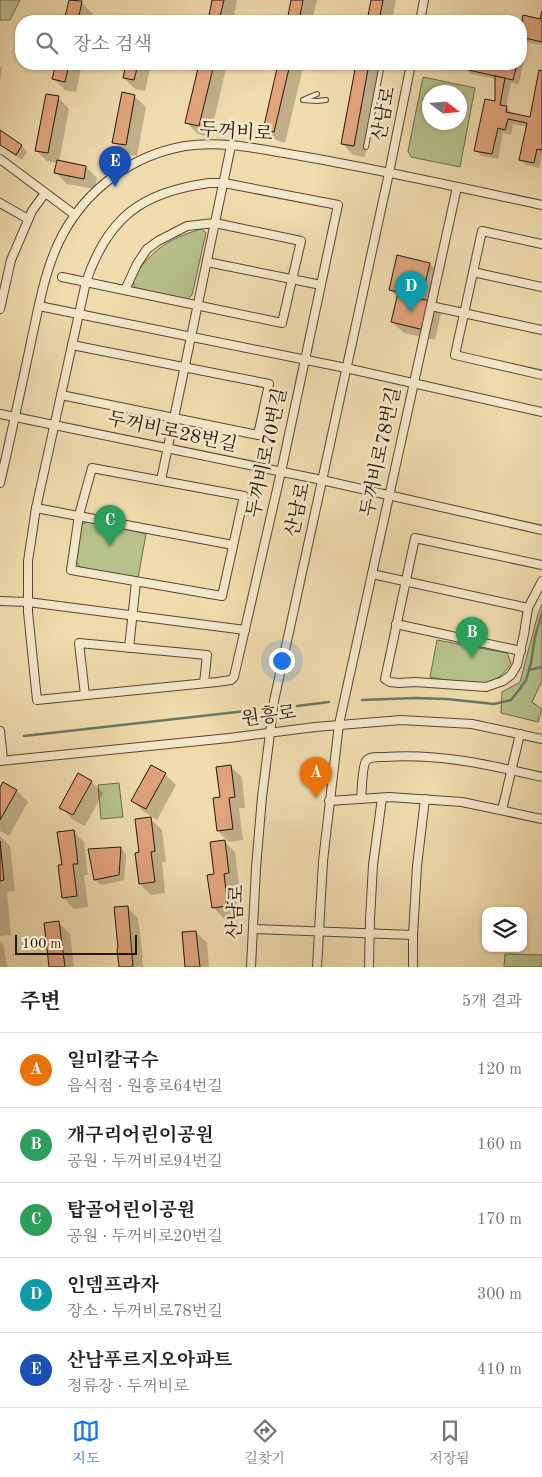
<!DOCTYPE html>
<html lang="ko">
<meta charset="utf-8">
<style>
:root{--surface:#fff;--page:#f2f2f2;--text:#222;--muted:#767676;--line:#e0e0e0;--accent:#1a73e8}
body{margin:0;font-family:"Old Standard TT","Noto Serif KR",serif;background:var(--page);color:var(--text)}
.controls{position:absolute;right:15px;bottom:15px;display:grid;overflow:hidden;border-radius:10px;box-shadow:0 1px 4px #0004}
.controls button{width:45px;height:45px;display:grid;place-items:center;padding:0;border:0;border-bottom:1px solid var(--line);background:var(--surface);color:var(--text);font:25px sans-serif}
.compass{position:absolute;left:422px;top:85px;width:45px;height:45px;border-radius:50%;background:var(--surface);box-shadow:0 1px 4px #0004;rotate:106deg}
.scale{position:absolute;left:15px;bottom:12px;width:122px;box-sizing:border-box;padding-left:5px;border:2px solid #23170a;border-top:0;font-size:14px;line-height:18px;white-space:nowrap;color:#23170a;-webkit-text-stroke:4px #f5e8ca;paint-order:stroke}
.you{position:absolute;left:281px;top:660px;width:18px;height:18px;margin:-12px;border:4px solid #fff;border-radius:50%;background:#1a73e8;box-shadow:0 0 0 8px #1a73e833}
.badge{display:grid;place-items:center;width:32px;height:32px;border-radius:50%;background:var(--accent);color:#fff;font-size:16px;font-weight:700}
.pin{position:absolute;translate:-50% -41px;filter:drop-shadow(0 1px 2px #0008)}
.pin::after{content:'';position:absolute;top:26px;width:18px;height:15px;background:inherit;clip-path:polygon(0 0,100% 0,50% 100%)}
.list{margin:0;padding:0;list-style:none}
h2{display:flex;justify-content:space-between;align-items:center;height:65px;margin:0;padding:0 20px;font-size:21px}
h2 small{font-size:16px;font-weight:400;color:var(--muted)}
.list li{display:grid;grid-template-columns:32px 1fr auto;gap:15px;align-items:center;box-sizing:border-box;height:75px;padding:0 20px;border-top:1px solid var(--line)}
.list b{display:block;font-size:19px;white-space:nowrap}
.list p{margin:0;font-size:16px;white-space:nowrap;color:var(--muted)}
.list em{font-size:16px;font-style:normal;color:var(--muted)}
.icon{flex:none;width:28px;height:28px;fill:none;stroke:currentColor;stroke-width:2;stroke-linecap:round;stroke-linejoin:round}
.map{position:relative;flex:none;width:542px;height:967px;overflow:hidden}
.search{position:absolute;background:var(--surface);box-shadow:0 1px 4px #0004;left:15px;right:15px;top:15px;height:55px;display:flex;align-items:center;gap:12px;box-sizing:border-box;padding:0 18px;border-radius:20px;color:var(--muted);font-size:19px}
.sheet{height:440px;background:var(--surface)}
nav{display:flex;justify-content:space-around;align-items:center;box-sizing:border-box;height:70px;border-top:1px solid var(--line);background:var(--surface);font-size:14px;color:var(--muted)}
nav a{display:grid;justify-items:center;gap:2px}
nav .on{color:var(--accent)}
.map>svg:first-child{display:block}
</style>
<div class="map">
<svg width="542" height="967" viewBox="0 0 542 967">
<rect width="100%" height="100%" fill="#f0dcad"/>
<filter id="stains"><feTurbulence type="fractalNoise" baseFrequency=".004" numOctaves="4"/><feColorMatrix values="0 0 0 0 .2 0 0 0 0 .09 0 0 0 0 .02 0 0 0 .5 -.17"/></filter>
<radialGradient id="worn" r=".72"><stop offset=".6" stop-color="#630" stop-opacity="0"/><stop offset="1" stop-color="#630" stop-opacity=".3"/></radialGradient>
<g fill="#b6c18c" stroke="#6c6c4b" fill-rule="evenodd">
<path d="M0 0H20L10 20H0Z"/>
<path d="M423 77 475 88 460 167 411 157 408 151ZM430 92H460V122H430Z"/>
<path d="M202 229 206 233 192 295 187 300 135 288C131 280 135 275 140 268 157 246 176 236 202 229Z"/>
<path d="M91 521 146 534 138 578 82 570 74 559 79 525Z"/>
<path d="M542 604V681L532 702 542 709 538 722 501 713 502 692 520 682 538 614Z"/>
<path d="M437 640 507 653 511 663C506 671 500 678 491 682 477 687 445 680 430 677Z"/>
<path d="M119 783 123 817 101 819 98 785Z"/>
<path d="M505 954 542 955V967H504Z"/>
</g>
<g fill="#0003">
<path d="M70 0 81 2 93 14 91 21H66Z"/>
<path d="M214 0H237L233 21H209Z"/>
<path d="M293 0H317L312 21H288Z"/>
<path d="M372 0H396L392 21H368Z"/>
<path d="M542 16V45L526 42 521 37 524 17 541 21Z"/>
<path d="M521 60 523 63 519 84 511 83 506 107 512 113V114L531 118 542 72V154L539 168 526 165 521 160 528 127 513 124 511 135 503 133 498 159 481 156 476 150 496 103V79L471 74 466 68 467 64H521Z"/>
<path d="M57 64H82L76 92 65 90 54 79Z"/>
<path d="M127 64H151L145 91 135 89 124 78Z"/>
<path d="M200 64H227L210 137 198 134 187 123Z"/>
<path d="M280 64H304L285 143 276 140 265 129Z"/>
<path d="M357 64H372L380 72 365 157 353 155 342 143Z"/>
<path d="M0 66 2 69 0 81Z"/>
<path d="M134 96 146 107 137 156 125 154 114 142Z"/>
<path d="M58 97 69 109 59 162 86 167 97 178 95 189 67 184 55 172 57 163 47 161 36 150Z"/>
<path d="M0 132 22 146 27 152 22 160 0 145Z"/>
<path d="M430 264 435 269 428 302 441 313 435 340 404 333 392 322 399 295H396L390 289Z"/>
<path d="M230 766 242 777 245 808H239L243 840 229 842 218 831 221 798Z"/>
<path d="M165 774 176 785 157 820 144 812 133 801Z"/>
<path d="M79 775 92 782 103 793 85 826 72 819 61 807Z"/>
<path d="M4 784 17 791 28 802 9 836 0 831V790Z"/>
<path d="M151 819 162 830 166 862H162L165 893 151 895 140 884Z"/>
<path d="M73 831 84 842 88 875H84L88 907 74 909 63 897V866Z"/>
<path d="M0 836 10 846 15 891 7 892 11 935 0 936Z"/>
<path d="M224 841 235 852 239 884 234 885 239 917 224 919 213 907 215 875Z"/>
<path d="M120 848 126 854 124 880 101 885 95 880Z"/>
<path d="M127 907 138 918 143 958H142L143 967H121Z"/>
<path d="M58 922 70 934 74 967H50Z"/>
<path d="M196 932 207 943 209 967H187Z"/>
<path d="M0 942 4 946 7 967H0Z"/>
</g>
<g fill="none" stroke-linecap="round" stroke-linejoin="round">
<g stroke="#6a7a69" stroke-width="2.5">
<path d="M529 670 542 667"/>
<path d="M362 700 415 698 447 699 494 704 511 700 519 690 526 680 531 663 535 637 542 613"/>
<path d="M297 706 329 702"/>
<path d="M24 736 246 711"/>
</g>
</g>
<g fill="#e2a47c" stroke="#23170a">
<path d="M69 0 82 1 78 21H64Z"/>
<path d="M212 0H224L219 21H208Z"/>
<path d="M291 0H303L299 21H287Z"/>
<path d="M371 0H383L379 21H367Z"/>
<path d="M542 11V42L521 37V28L523 15 540 19Z"/>
<path d="M56 64H69L65 82 52 79Z"/>
<path d="M126 64H138L134 80 123 78Z"/>
<path d="M199 64H214L199 126 185 123Z"/>
<path d="M278 64H290L274 132 263 130Z"/>
<path d="M356 64H369L354 146 341 144Z"/>
<path d="M465 64H517L513 80 464 69Z"/>
<path d="M539 70 542 71V150L537 149 534 163 519 160 527 123 508 119 505 130 498 128 492 154 474 151 485 99 495 101V76L505 78 500 105 507 106 506 112 530 117Z"/>
<path d="M122 92 135 95 126 145 112 143Z"/>
<path d="M46 94 59 96 48 153 35 151Z"/>
<path d="M0 130 22 145 16 155 0 145Z"/>
<path d="M57 160 86 166 84 179 54 173Z"/>
<path d="M397 255 430 263 422 297 389 290Z"/>
<path d="M398 293 430 301 424 330 391 322Z"/>
<path d="M151 765 166 773 146 809 131 801Z"/>
<path d="M231 765 235 797 229 798 233 829 217 831 213 798 220 797 216 767Z"/>
<path d="M78 773 92 781 73 815 59 808Z"/>
<path d="M3 782 17 790 0 820V787Z"/>
<path d="M151 817 155 851 151 852 155 882 139 884 135 853 139 852 135 819Z"/>
<path d="M74 830 78 864H73L77 896 62 898 58 865H62L57 832Z"/>
<path d="M225 840 229 873 224 874 228 906 212 908 207 875 214 874 210 842Z"/>
<path d="M0 841 4 880 0 881Z"/>
<path d="M121 847 119 875 94 880 88 849Z"/>
<path d="M128 906 133 967H119L117 949 118 948 114 907Z"/>
<path d="M59 921 65 967H49L44 923Z"/>
<path d="M196 931 200 967H185L182 932Z"/>
</g>
<g fill="none" stroke-linecap="round" stroke-linejoin="round">
<g stroke="#564833" stroke-width="6">
<g id="lane">
<path d="M305 99 317 94"/>
<path d="M303 100 317 101 326 100"/>
<path d="M366 147 382 64"/>
</g>
</g>
<g stroke="#564833" stroke-width="10">
<g id="street">
<path d="M420 21 424 0"/>
<path d="M0 159 75 215"/>
<path d="M209 183H224L338 205 281 472 234 677 231 680 217 682 37 700 28 612V561L36 508 86 282C108 217 142 192 209 183Z"/>
<path d="M0 203 28 219"/>
<path d="M542 244 482 231 455 355 542 375"/>
<path d="M207 262 321 285"/>
<path d="M473 272 542 287"/>
<path d="M62 277 282 323 301 241 215 223 187 226 158 241 147 249 137 264 125 290"/>
<path d="M39 306 346 368 542 412"/>
<path d="M431 306 542 330"/>
<path d="M0 309 11 260 32 211 45 193"/>
<path d="M61 395 258 435 269 384 72 345"/>
<path d="M0 414 322 480 542 530"/>
<path d="M92 468 244 496 222 596 71 570 79 515Z"/>
<path d="M161 480 231 146"/>
<path d="M0 483C11 436 21 389 31 342 39 306 45 267 63 234 88 188 133 155 185 146 223 140 264 150 301 156 382 170 462 188 542 205"/>
<path d="M36 508 233 545"/>
<path d="M542 565 415 538 385 679 390 682 399 683 415 682 486 687 503 681 511 675 517 665 524 634 528 608 542 581"/>
<path d="M372 574 528 608"/>
<path d="M0 601 28 602 245 630"/>
<path d="M396 624 521 651"/>
<path d="M129 648 136 582"/>
<path d="M85 695 79 643 207 655 204 683"/>
<path d="M0 731 3 760"/>
<path d="M0 761 229 738 315 727 401 720 472 724 542 739"/>
<path d="M361 799C362 791 362 766 366 761 370 756 380 757 385 757 438 753 491 765 542 777"/>
<path d="M329 801 389 797 462 802 542 819"/>
<path d="M502 810 520 734"/>
<path d="M253 929 413 935 417 866 425 799"/>
<path d="M413 935V967"/>
<path d="M251 967 256 868 262 797 274 701 389 173 411 64"/>
<path d="M317 967 323 861 339 724 457 187"/>
<path d="M369 967 370 919 373 865 382 798"/>
</g>
</g>
<use href="#lane" stroke="#f5e8ca" stroke-width="4"/>
<use href="#street" stroke="#f5e8ca" stroke-width="8"/>
</g>
<g text-anchor="middle" dominant-baseline="central" stroke-width="5" stroke-linejoin="round" paint-order="stroke">
<g font-size="19" fill="#23170a" stroke="#f5e8ca">
<text transform="translate(385 114) rotate(-79)">산남로</text>
<text transform="translate(236 133) rotate(4)">두꺼비로</text>
<text transform="translate(172 433) rotate(12)">두꺼비로28번길</text>
<text transform="translate(382 452) rotate(-78)">두꺼비로78번길</text>
<text transform="translate(268 453) rotate(-78)">두꺼비로70번길</text>
<text transform="translate(299 510) rotate(-77)">산남로</text>
<text transform="translate(269 717) rotate(-8)">원흥로</text>
<text transform="translate(237 912) rotate(-87)">산남로</text>
</g>
</g>
<rect width="100%" height="100%" filter="url(#stains)"/>
<rect width="100%" height="100%" fill="url(#worn)"/>
</svg>
<div class="controls">
<button><svg class="icon" aria-label="layers" viewBox="0 0 24 24"><path d="M12 4l9 5-9 5-9-5zM3 14l9 5 9-5"/></svg></button>
</div>
<svg class="compass" viewBox="-18 -18 36 36"><path d="M0-13l5 13h-10z" fill="#e53935"/><path d="M0 13l5-13h-10z" fill="#767676"/></svg>
<div class="scale">100 m</div>
<div class="you"></div>
<div class="pin badge" style="left:316px;top:798px;background:#e8710a">A</div>
<div class="pin badge" style="left:472px;top:658px;background:#2e9e5b">B</div>
<div class="pin badge" style="left:110px;top:546px;background:#2e9e5b">C</div>
<div class="pin badge" style="left:411px;top:312px;background:#0f9aa8">D</div>
<div class="pin badge" style="left:115px;top:187px;background:#1a4fb4">E</div>
<div class="search"><svg class="icon" aria-label="search" viewBox="0 0 24 24"><circle cx="10" cy="10" r="6"/><path d="M15 15l6 6"/></svg>장소 검색</div>
</div>
<section class="sheet">
<h2>주변<small>5개 결과</small></h2>
<ul class="list">
<li><span class="badge" style="background:#e8710a">A</span><div><b>일미칼국수</b><p>음식점 · 원흥로64번길</p></div><em>120 m</em></li>
<li><span class="badge" style="background:#2e9e5b">B</span><div><b>개구리어린이공원</b><p>공원 · 두꺼비로94번길</p></div><em>160 m</em></li>
<li><span class="badge" style="background:#2e9e5b">C</span><div><b>탑골어린이공원</b><p>공원 · 두꺼비로20번길</p></div><em>170 m</em></li>
<li><span class="badge" style="background:#0f9aa8">D</span><div><b>인뎀프라자</b><p>장소 · 두꺼비로78번길</p></div><em>300 m</em></li>
<li><span class="badge" style="background:#1a4fb4">E</span><div><b>산남푸르지오아파트</b><p>정류장 · 두꺼비로</p></div><em>410 m</em></li>
</ul>
</section>
<nav>
<a class="on"><svg class="icon" aria-label="map" viewBox="0 0 24 24"><path d="M3 6l6-2 6 2 6-2v14l-6 2-6-2-6 2zM9 4v14M15 6v14"/></svg>지도</a>
<a><svg class="icon" aria-label="directions" viewBox="0 0 24 24"><path d="M12 3l9 9-9 9-9-9zM9 14v-3h6M13 9l2 2-2 2"/></svg>길찾기</a>
<a><svg class="icon" aria-label="saved" viewBox="0 0 24 24"><path d="M7 4h10v16l-5-4-5 4z"/></svg>저장됨</a>
</nav>
